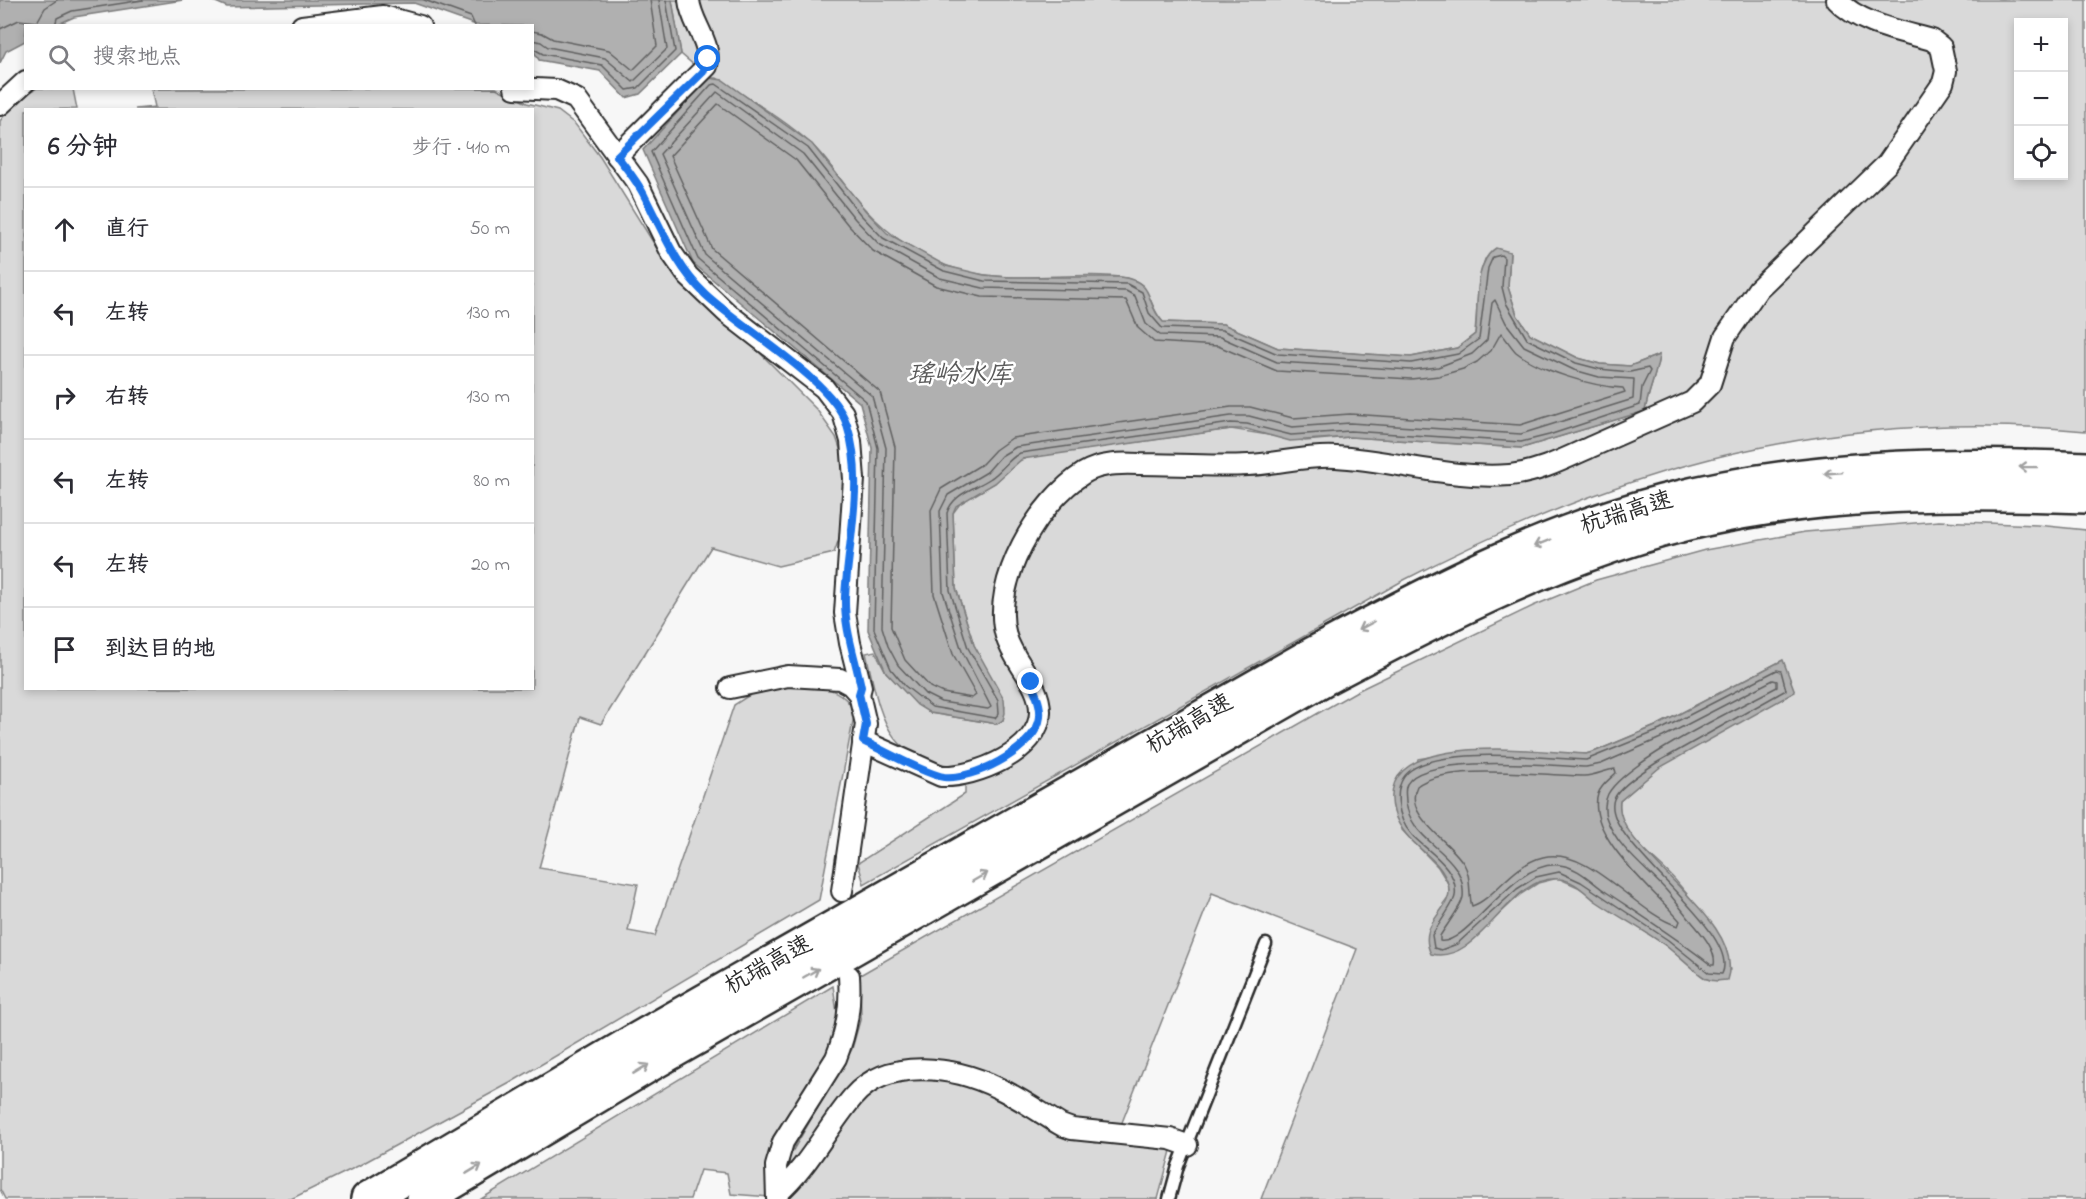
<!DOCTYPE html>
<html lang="zh">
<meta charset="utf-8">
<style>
:root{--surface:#fff;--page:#f2f2f3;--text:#2b2b33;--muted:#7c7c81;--line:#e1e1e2}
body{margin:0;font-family:"Indie Flower","LXGW WenKai TC",sans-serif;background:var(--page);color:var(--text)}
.controls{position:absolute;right:18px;top:18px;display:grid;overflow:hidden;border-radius:0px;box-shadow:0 3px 9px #0003}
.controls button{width:54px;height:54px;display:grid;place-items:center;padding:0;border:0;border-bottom:2px solid var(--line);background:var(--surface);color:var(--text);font:30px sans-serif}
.stop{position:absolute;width:18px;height:18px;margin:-14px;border:4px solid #1a73e8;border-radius:50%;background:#fff}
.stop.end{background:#1a73e8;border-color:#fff;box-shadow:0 2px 6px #0008}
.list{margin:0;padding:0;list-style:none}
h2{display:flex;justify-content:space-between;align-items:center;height:78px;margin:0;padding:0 24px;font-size:26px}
h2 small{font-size:20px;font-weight:400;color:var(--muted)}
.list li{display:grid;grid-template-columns:39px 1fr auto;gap:18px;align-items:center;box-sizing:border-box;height:84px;padding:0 24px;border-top:2px solid var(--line)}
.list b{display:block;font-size:22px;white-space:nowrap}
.list em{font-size:20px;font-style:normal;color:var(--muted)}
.icon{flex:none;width:33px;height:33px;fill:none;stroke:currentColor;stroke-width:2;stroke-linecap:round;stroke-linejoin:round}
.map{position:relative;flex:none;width:2086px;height:1199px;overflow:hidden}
.search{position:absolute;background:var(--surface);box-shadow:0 3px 9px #0003;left:24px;top:24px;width:510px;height:66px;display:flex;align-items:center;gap:15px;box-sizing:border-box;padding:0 21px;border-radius:0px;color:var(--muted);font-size:22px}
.panel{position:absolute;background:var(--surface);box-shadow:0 3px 9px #0003;left:24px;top:108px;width:510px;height:582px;border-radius:0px}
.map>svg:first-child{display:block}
</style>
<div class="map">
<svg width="2086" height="1199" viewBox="0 0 2086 1199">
<rect width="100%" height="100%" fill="#f7f7f7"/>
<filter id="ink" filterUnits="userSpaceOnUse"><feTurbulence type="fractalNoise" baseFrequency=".0167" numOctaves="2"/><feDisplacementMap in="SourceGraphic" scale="12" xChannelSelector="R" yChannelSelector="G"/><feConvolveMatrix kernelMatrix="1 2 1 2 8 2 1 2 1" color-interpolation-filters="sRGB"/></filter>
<g filter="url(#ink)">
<g fill="#d9d9d9" stroke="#828282" stroke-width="1.5" fill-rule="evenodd">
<path d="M672 0H2086V431C1834 407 1627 464 1404 580L864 884 858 863 965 794V767C884 762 881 717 866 653L875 651 886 672 930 713 997 724 1003 720 1005 706 974 645 956 588 953 513 962 501 995 483 1016 462 1029 457 1231 429 1305 441 1350 437 1522 448 1645 411C1648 391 1657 374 1659 355L1630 366 1600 364 1578 358 1530 334 1517 315 1508 287 1510 252 1485 259 1479 281 1475 334 1457 348 1411 357 1278 348 1223 324 1163 322C1149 308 1151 283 1128 278 1073 270 1015 285 960 270 916 258 878 227 850 192 837 175 826 157 810 143 783 118 748 99 717 78H709L681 54ZM2018 22H2064V176H2018Z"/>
<path d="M37 88 73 89 77 109 26 110V688H532V110L135 109 155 107 151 89 496 88 527 103 558 111 575 124 600 157 676 279 756 349 817 410 836 437 843 457 849 510 834 553 778 566 711 547 601 724 580 717 539 868 638 884 628 931 655 936 734 705C742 700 750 694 758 691 786 680 848 679 854 716L819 900 510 1083 358 1166 291 1199H5L0 1189V121L15 101Z"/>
<path d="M1939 521 2037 525 2086 530V1199H1261L1357 949 1212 893 1119 1130 1171 1151 1158 1199H790L789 1157 852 1049 861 1017 860 975 1357 691 1533 606 1596 580 1705 550 1805 532ZM1783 660 1620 801C1615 833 1657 859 1676 881 1695 903 1726 942 1730 970L1706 979 1665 945 1578 887 1558 878 1538 883 1521 894 1468 943 1443 904 1449 896V885L1438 867 1402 830 1418 759 1472 750 1586 754 1596 751 1658 725Z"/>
<path d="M833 986 838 1019 828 1056 770 1149 766 1173 771 1197 731 1194 727 1173 700 1170 690 1199H481Z"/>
</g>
<g fill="#b0b0b0" stroke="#7b7b7b" stroke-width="1.5">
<path d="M0 0H183L74 17 56 25 26 26 25 41 6 51 0 63Z"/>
<path d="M211 0H672L681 54 640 94 626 98 600 71 539 60 533 50 532 26 476 25 414 3 227 7Z"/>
<path d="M709 78 723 80 812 144 865 210 887 233 946 266 984 275 1007 277H1120C1158 282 1143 302 1163 322L1223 324 1278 348 1411 357 1457 348 1475 334C1479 310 1472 263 1496 248L1510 252 1508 287 1517 315 1530 334 1578 358 1600 364 1630 366 1659 355C1657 374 1648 391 1645 411L1522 448 1350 437 1290 441 1246 429H1231L1022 459 995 483 956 506 953 513 956 588 974 645 1004 699 1005 713 1003 720 997 724 930 713 917 705 886 672 868 630 872 448 860 403 693 263 643 150Z"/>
<path d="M1783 660 1795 692 1659 768 1620 801C1612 851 1749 918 1727 980 1719 981 1712 982 1705 978 1691 969 1679 956 1666 946 1644 930 1619 917 1597 902 1585 893 1574 880 1559 879 1509 873 1481 966 1431 954 1415 921 1456 910 1448 884 1439 854 1404 846 1394 812 1371 727 1540 752 1586 754L1596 751 1658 725Z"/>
</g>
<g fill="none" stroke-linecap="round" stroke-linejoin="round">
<g stroke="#606060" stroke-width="1.5">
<path d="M424 0 471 17 475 26"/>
<path d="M55 26 57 18 72 11 143 0"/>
<path d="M0 29 19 20 37 22 45 8 57 0"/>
<path d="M532 31 542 33 553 39 609 50 633 70 657 46 650 0"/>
<path d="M532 40 541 42 548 47 605 58 633 82 667 49 659 0"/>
<path d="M532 48 543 54 602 65 627 90 638 88 675 51 666 0"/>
<path d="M716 84 808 148 860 214 883 238 944 271 984 281 1127 284 1142 292 1149 313 1162 328 1222 330 1278 354 1411 363 1458 354 1479 339 1488 268 1493 257 1501 255 1504 258 1502 287 1506 303 1527 339 1576 363 1599 369 1630 372 1648 368 1650 371 1642 387 1640 405 1549 435 1521 442 1350 431 1291 435 1247 424 1231 423 1020 453C1007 460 1002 471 991 478 975 489 953 493 947 513L950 590 968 648 998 700 999 713 995 718 932 707 905 686 891 669 874 629 878 448 866 401 698 259 651 152 711 85Z"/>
<path d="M717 92 803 154 855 219 879 244 940 278 983 288 1126 291 1135 296 1146 324 1160 335 1220 337 1277 362 1411 370 1438 367 1472 354 1487 340 1492 303 1495 300 1506 323 1524 346 1574 370 1599 377 1634 379 1633 399 1521 434 1350 423 1292 427 1249 416H1231L1016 447 1001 456 987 472 948 495 940 511 943 592 962 651 991 707 988 709 941 702 925 694 898 665 888 646 882 627 886 448 872 396 705 255 660 154Z"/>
<path d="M718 104 796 160 848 225 873 251 936 286 982 297 1126 300 1138 328 1154 342 1218 346 1277 371 1411 379 1439 376 1463 369 1477 362 1492 349 1501 333C1506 338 1510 346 1516 352 1538 370 1593 387 1623 388L1625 392 1520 425 1350 414 1293 418 1250 407H1231L1012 438 995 450 982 464 941 489 931 510 934 594 953 654 976 695 972 698 943 693 930 687 905 660 891 627 895 447 880 392 712 249 670 156Z"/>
<path d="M1777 670 1781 671 1786 690 1656 763C1645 770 1619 787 1614 799 1598 840 1743 930 1722 974L1709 973 1668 940 1581 882 1559 872 1536 877 1517 889 1457 944 1441 950 1434 948 1432 935C1437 926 1454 904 1455 896 1459 868 1428 852 1412 835 1397 819 1391 784 1411 770 1445 746 1543 758 1586 760L1660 730Z"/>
<path d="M1773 680 1777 681V687C1740 707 1626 761 1608 794 1605 800 1604 810 1606 817 1616 847 1646 868 1666 890 1675 900 1683 912 1692 922 1701 933 1717 950 1714 965H1711C1677 938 1642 916 1606 892 1591 882 1579 867 1559 865 1512 860 1468 946 1440 941V936C1445 927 1462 906 1463 897 1466 862 1433 850 1416 827 1411 820 1407 810 1406 802 1406 796 1404 789 1407 784 1423 753 1554 766 1586 767L1601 764 1663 737Z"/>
<path d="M1615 769 1616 773C1610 779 1601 785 1598 794 1585 835 1655 891 1680 921L1678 926C1636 914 1590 846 1543 857 1511 865 1493 900 1472 906 1468 895 1472 879 1465 866 1453 842 1402 817 1417 786 1447 762 1544 776 1584 776 1595 776 1605 770 1615 769Z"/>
</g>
<g stroke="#2b2b2b" stroke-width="15">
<path id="lane" d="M1169 1199 1178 1166 1266 944"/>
</g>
<g stroke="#2b2b2b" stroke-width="24">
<g id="street">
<path d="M302 26 383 16 420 26"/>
<path d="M515 88 556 90 576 99 638 184 671 252 688 276 727 313 824 388 843 413 851 441 854 479 845 613 850 643 861 687 859 694"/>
<path d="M0 105 26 81"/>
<path d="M617 156 707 66C712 42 691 23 689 0"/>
<path d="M730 688 788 676 840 679 851 685 859 694 866 724 842 891"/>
<path d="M863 741 941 776C974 778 1041 751 1040 711 1040 683 1013 662 1006 636 990 582 1039 501 1084 473 1100 463 1121 463 1139 464 1175 464 1212 467 1248 465 1277 464 1307 455 1336 457 1393 460 1453 480 1510 475 1540 472 1566 458 1593 446 1626 431 1659 417 1692 402L1710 384 1725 337 1758 289 1887 164 1943 83 1946 71 1941 47 1932 40C1900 31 1859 24 1837 0"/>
<path d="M777 1194C809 1166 826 1129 853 1097 888 1056 956 1067 998 1088 1020 1098 1041 1113 1061 1125L1072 1129 1170 1139 1187 1145"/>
<path d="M777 1199 776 1166 783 1142 836 1058C847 1030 851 1006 849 976"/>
</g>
</g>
<g stroke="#2b2b2b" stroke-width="38">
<g id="highway">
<path d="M368 1199 633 1042 1313 654C1424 595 1539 534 1662 502 1800 466 1944 463 2086 469"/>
<path d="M424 1199 647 1066 1325 678C1447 614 1571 549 1706 519 1830 492 1960 491 2086 496"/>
</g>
</g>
<use href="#lane" stroke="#fff" stroke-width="10"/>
<use href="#street" stroke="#fff" stroke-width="20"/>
<use href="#highway" stroke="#fff" stroke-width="33"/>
</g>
<defs><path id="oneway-shaft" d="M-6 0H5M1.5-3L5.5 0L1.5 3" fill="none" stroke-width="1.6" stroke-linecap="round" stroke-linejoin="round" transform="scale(1.5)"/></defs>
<g stroke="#a0a0a0">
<use href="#oneway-shaft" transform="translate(2028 467) rotate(-179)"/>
<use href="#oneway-shaft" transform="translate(1833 473) rotate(176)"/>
<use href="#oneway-shaft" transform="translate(1542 543) rotate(158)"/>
<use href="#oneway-shaft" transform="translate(1366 626) rotate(152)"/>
<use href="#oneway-shaft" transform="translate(980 877) rotate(-30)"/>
<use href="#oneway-shaft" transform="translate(811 973) rotate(-30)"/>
<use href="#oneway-shaft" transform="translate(641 1069) rotate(-31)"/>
<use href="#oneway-shaft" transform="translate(474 1169) rotate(-31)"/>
</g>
</g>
<g fill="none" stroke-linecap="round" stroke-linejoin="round" filter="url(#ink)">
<path stroke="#1a73e8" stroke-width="8" d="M708 59 703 72 617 156C627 169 638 182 645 197 663 232 676 266 705 294 742 329 833 380 847 425 865 480 848 542 845 597 844 628 855 657 861 687L859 694 866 724 863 741C883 750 925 774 944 777 973 780 1030 751 1039 722 1043 708 1036 695 1031 682"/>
</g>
<g text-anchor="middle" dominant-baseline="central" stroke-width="5" stroke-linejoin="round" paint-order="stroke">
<g font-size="24" fill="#2b2b2b" stroke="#fff">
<text transform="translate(1627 514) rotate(-17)">杭瑞高速</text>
<text transform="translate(1190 725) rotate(-30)">杭瑞高速</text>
<text transform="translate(769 966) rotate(-29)">杭瑞高速</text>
</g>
<g font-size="26" font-style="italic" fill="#5a5a5a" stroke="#fff">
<text x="960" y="376">瑶岭水库</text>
</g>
</g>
</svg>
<div class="controls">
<button>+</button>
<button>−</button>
<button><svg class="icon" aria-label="locate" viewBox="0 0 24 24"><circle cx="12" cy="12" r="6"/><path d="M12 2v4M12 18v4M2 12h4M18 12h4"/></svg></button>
</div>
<div class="stop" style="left:708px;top:59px"></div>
<div class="stop end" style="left:1031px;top:682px"></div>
<div class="search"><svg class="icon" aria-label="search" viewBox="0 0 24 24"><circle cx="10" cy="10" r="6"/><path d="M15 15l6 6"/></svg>搜索地点</div>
<section class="panel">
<h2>6 分钟<small>步行 · 410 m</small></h2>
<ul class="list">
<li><svg class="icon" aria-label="ahead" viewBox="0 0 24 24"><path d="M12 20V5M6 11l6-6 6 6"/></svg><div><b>直行</b></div><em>50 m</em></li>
<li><svg class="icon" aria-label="left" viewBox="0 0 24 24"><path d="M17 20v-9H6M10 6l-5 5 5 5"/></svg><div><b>左转</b></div><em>130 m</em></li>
<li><svg class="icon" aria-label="right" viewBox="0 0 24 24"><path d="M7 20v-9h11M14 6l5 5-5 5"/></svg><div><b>右转</b></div><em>130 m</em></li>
<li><svg class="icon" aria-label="left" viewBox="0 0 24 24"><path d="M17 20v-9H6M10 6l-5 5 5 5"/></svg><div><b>左转</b></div><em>80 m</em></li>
<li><svg class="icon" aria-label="left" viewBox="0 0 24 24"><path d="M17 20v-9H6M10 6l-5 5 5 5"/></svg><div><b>左转</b></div><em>20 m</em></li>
<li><svg class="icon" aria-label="arrive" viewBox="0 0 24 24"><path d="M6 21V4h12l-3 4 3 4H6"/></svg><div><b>到达目的地</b></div></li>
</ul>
</section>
</div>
